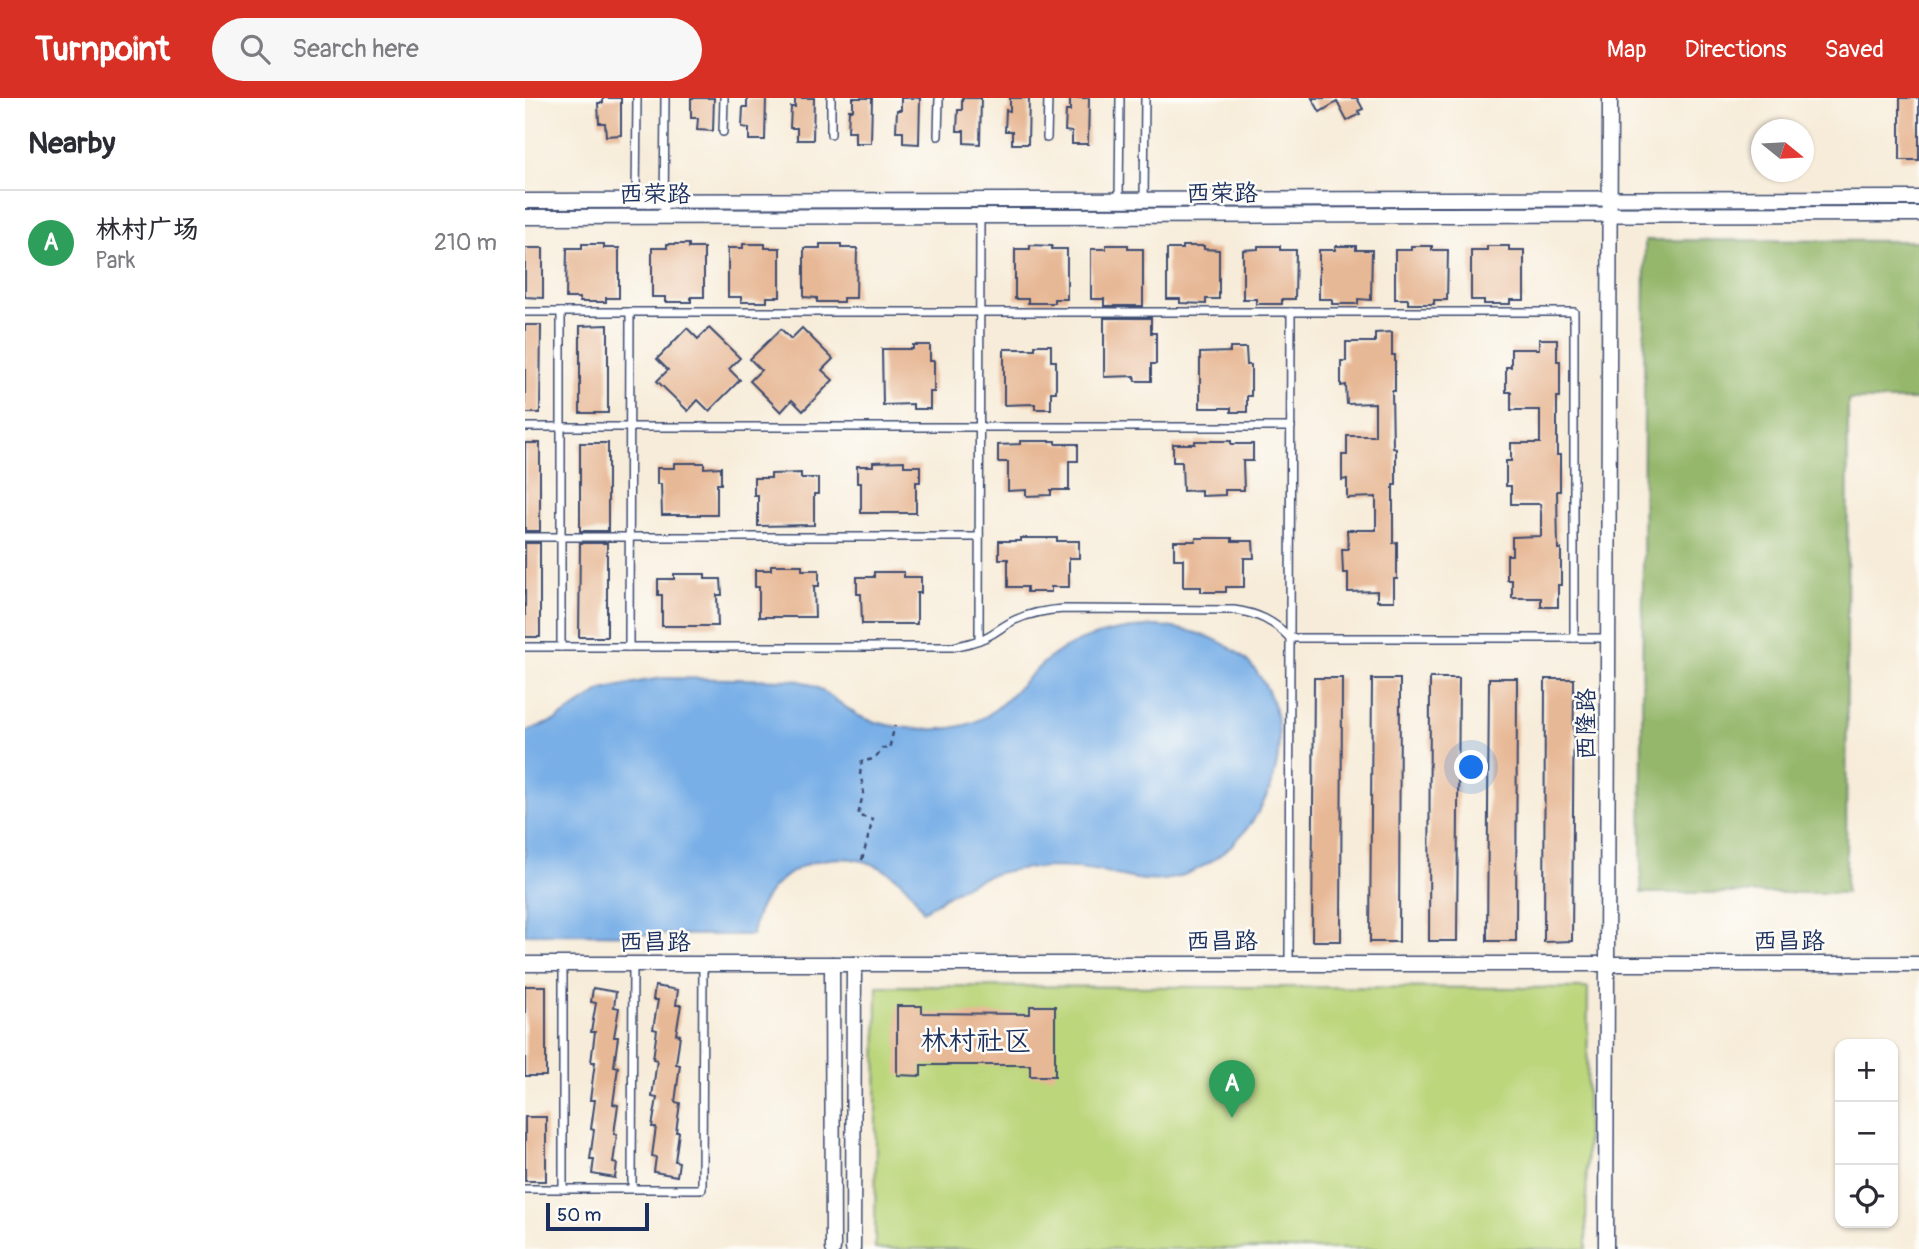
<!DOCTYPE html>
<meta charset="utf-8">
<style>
:root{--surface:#fff;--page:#f7f7f7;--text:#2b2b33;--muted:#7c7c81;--line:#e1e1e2;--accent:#d93025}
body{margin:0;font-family:Pangolin,"LXGW WenKai TC",sans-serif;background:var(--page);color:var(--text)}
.controls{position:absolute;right:21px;bottom:21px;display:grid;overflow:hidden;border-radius:14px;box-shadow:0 2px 5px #0004}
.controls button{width:63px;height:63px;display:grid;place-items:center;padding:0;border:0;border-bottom:2px solid var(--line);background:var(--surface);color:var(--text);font:35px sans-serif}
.compass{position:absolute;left:1226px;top:21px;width:63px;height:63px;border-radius:50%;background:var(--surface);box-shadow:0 2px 5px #0004;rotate:108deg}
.scale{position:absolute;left:21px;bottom:18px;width:103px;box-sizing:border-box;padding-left:7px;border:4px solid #1b2f5e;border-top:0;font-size:19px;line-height:24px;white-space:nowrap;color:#1b2f5e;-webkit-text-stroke:5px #fdfcf7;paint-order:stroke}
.you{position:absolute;left:947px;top:670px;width:24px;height:24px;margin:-18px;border:5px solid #fff;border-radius:50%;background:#1a73e8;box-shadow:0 0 0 10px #1a73e833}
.badge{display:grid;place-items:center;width:46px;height:46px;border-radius:50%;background:var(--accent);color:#fff;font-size:23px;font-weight:700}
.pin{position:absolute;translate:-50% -58px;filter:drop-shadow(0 2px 4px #0008)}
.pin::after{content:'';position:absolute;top:37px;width:24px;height:21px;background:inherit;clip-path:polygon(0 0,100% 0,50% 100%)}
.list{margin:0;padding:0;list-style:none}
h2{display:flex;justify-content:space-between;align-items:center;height:91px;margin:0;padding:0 28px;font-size:30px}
h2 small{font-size:23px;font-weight:400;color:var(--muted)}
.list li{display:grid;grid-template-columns:46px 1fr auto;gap:21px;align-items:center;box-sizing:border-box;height:105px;padding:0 28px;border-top:2px solid var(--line)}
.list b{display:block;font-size:26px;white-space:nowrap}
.list p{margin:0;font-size:23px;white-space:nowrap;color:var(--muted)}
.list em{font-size:23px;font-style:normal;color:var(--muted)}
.icon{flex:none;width:38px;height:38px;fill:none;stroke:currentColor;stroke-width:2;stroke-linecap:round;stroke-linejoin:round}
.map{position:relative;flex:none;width:1394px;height:1151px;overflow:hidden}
header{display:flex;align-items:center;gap:42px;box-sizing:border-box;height:98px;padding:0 35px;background:var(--accent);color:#fff}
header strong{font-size:33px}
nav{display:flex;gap:38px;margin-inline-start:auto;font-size:24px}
.search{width:490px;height:63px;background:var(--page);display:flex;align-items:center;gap:18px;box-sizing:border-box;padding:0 24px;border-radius:38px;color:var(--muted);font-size:26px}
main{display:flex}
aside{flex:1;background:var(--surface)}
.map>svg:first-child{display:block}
</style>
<header>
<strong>Turnpoint</strong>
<div class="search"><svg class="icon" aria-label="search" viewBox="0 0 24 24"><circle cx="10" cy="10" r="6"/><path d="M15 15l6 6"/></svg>Search here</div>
<nav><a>Map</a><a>Directions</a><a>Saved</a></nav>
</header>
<main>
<aside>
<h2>Nearby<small></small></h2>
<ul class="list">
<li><span class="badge" style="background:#2e9e5b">A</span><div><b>林村广场</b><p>Park</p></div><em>210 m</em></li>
</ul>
</aside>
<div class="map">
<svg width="1394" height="1151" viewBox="0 0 1394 1151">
<rect width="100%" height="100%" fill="#fdfcf7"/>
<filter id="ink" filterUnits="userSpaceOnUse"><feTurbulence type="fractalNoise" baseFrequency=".0143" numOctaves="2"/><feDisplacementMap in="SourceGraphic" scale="14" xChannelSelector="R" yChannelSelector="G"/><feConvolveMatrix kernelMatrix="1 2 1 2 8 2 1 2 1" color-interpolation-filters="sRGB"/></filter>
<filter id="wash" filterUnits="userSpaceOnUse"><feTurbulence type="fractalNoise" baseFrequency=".00686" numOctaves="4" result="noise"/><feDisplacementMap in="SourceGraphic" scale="28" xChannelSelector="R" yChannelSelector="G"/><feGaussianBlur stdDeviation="1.57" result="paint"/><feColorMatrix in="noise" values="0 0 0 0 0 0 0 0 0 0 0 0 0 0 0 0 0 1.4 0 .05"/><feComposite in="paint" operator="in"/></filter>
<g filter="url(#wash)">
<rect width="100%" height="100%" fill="#f7ecd9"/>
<path fill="#bcd67c" stroke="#6c826d" stroke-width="2" d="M352 888 1063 890 1061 1151H350Z"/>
<path fill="#95b76c" stroke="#587365" stroke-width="2" d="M1120 142 1394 143V302H1323L1321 795H1116Z"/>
<path fill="#78afe7" stroke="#4a6fa2" stroke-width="2" d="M632 528C669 531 707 542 731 573 786 647 735 753 653 779 623 788 597 777 569 772 543 768 498 768 473 775 446 782 421 798 398 813 358 732 240 748 227 837L0 836V634L31 622 77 592 118 583 139 580 269 582C295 585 313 606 334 618 354 628 391 632 413 631 475 629 483 591 526 559 557 536 595 530 632 528Z"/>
<g id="blocks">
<g fill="#e7b895">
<path d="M78 0H96V37L81 38 80 25H74L73 5H78Z"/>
<path d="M166 0H189L188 33 172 32 173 20H166Z"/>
<path d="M222 0H241L240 42H224V30L217 29 218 9H222Z"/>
<path d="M270 0H289L288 42H272V30H265L266 9H270Z"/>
<path d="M328 0H347L346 45H330V33H323L324 12H328Z"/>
<path d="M376 0H395L394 46 378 45V33H371L372 12H376Z"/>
<path d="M437 0H456L455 46 439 45V33H432L433 12H437Z"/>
<path d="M485 0H504L503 46H487V33H480L481 12 485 13Z"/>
<path d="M545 0H564L563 46H547V34L540 33 541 13H545Z"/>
<path d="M787 0H832L838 11 833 13 835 16 822 23 812 4 795 14Z"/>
<rect x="1375" y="0" width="19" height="62"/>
<path d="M57 146H79V150H94V200H81V204H55V200H41L42 150H57Z"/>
<path d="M142 146H164V150H179V199H166V204H140V199H127V150H142Z"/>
<path d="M218 146H240V150H255V199H242V204H216V199H203V150H218Z"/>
<path d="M295 146H316V150H332L331 200H318V204H292V200L279 199V150H295Z"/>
<path d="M505 147 527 148V151H542V201H529V205H503V201H490V151H505Z"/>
<path d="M581 147H603V151H618V208H579V201H566V151H581Z"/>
<path d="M657 148H679V151L694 152V201H681V206L655 205V201H642V151H657Z"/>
<path d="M733 148H755V152H771L770 201H757V206H731V201H718V152L733 151Z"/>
<path d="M810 148H831V152H847L846 202 833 201V206H807V201H794V152H810Z"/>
<path d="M886 148H907V152H923L922 202H909V206H883V201H870V152H886Z"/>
<path d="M962 148H984V152H999V202H985V206H959V202H946V152H962Z"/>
<path d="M0 150H18V200L0 199Z"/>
<path d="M579 220H626V235H631V266H626V283H610V278L579 279Z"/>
<path d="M0 227H16L15 315H0Z"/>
<path d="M83 227V315H55V228Z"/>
<path d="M162 230 173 241 184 230 215 260 204 271 215 282 184 313 173 302 163 313 132 283 143 272 132 261Z"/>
<path d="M277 230 308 261 297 272 308 282 278 313 267 302 256 314 225 283 236 272 225 261 256 231 266 241Z"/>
<path d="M867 234V257H870V293H867L868 350 871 351V387H868V445L872 444V481H869V503H852V493L823 494V475H818L817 451H823L822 432H851V399L822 400V381L817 382V357H822V338H850V305L822 306 821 287 816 288V263H821V244H850V235Z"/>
<path d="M1014 241H1032V263H1035V299H1032V357H1035V393H1032L1033 451H1036V487H1033V509H1016V500H987V482H982V457H987V439L1016 438V415L1015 406H986V388H981V363H986V345H1015V312H986V294H981V269H986V251H1014Z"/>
<path d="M388 247H405V263H409V294H405V311H388V306L358 307 357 251H388Z"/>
<path d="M510 247H526V263H531V294H526V311H510V306L479 307V251H510Z"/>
<path d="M705 250H721L722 267H726V298H722V314H706V310H675V255L705 254Z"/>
<path d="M495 343H531V346H553V363H544V392H526V397L501 398V392L483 393V364H473V347L495 346Z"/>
<path d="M670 343H706V346H728V363H718L719 392H700V397L676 398V392L658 393 657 364H648V346H670Z"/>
<rect x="0" y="345" width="15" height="88"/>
<rect x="55" y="345" width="28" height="88"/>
<path d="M379 363V368H395V384H391V415H336V385H332V368H348V364Z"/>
<path d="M149 365H179V370L196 369V386H192V417H137L136 386H132V370H149Z"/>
<path d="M276 375V380H293V396H289V427L233 428V397H229V380H246V376Z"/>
<path d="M496 440H532V443H554V460H544V489H526V494H502V489H483V461H474V443H496Z"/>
<path d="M671 440H707V443H728L729 460H719V489H701V494H676V489H658V461H649V443H670Z"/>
<rect x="0" y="445" width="15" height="94"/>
<path d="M55 445H82V539H54Z"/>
<path d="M246 467H277V472H294V488H289L290 519H234V489H230V472H246Z"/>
<path d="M349 474H379V479H396V495H392V526H337L336 496H332V479H349Z"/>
<path d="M149 476H180V481H196L197 497H192L193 528H137V497H133V481H149Z"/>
<path d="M789 580H817L816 843H787Z"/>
<path d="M905 580H934L932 843H904Z"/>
<path d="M964 580H992L991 843H962Z"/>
<path d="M847 581H875L874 844H845Z"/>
<path d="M1020 581H1049L1047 843 1019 844Z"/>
<rect x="0" y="888" width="21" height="90"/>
<path d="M130 888 153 892 151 907H156L151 936 155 937 151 966 155 967 150 1004 155 1005 151 1034H154L150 1063 154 1064 152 1078 129 1074 131 1059 127 1058 131 1029H127L132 1000 127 999 132 962 128 961 132 932 128 931 133 902H128Z"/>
<path d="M68 890 91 894 89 909 94 910 89 939H93L89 968 93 969 88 1006 93 1007 89 1036 92 1037 88 1065 92 1066 90 1080 67 1076 69 1061H65L69 1032 66 1031 70 1002H65L70 964H66L70 934H66L71 905 66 904Z"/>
<path d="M372 908H397V915L505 916V908H530V978H505V967H396V978L372 977Z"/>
<rect x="0" y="1019" width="21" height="64"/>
</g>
</g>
</g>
<g filter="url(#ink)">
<use href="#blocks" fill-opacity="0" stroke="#3c4b70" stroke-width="2"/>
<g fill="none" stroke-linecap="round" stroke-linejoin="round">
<g stroke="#3c4b70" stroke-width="10">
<g id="lane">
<path d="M198 34 199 0"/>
<path d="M306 36V0"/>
<path d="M413 38 414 0"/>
<path d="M522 40 523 0"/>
<path d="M619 103 620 0"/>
<path d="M111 104 112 0"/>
<path d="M594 104 595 0"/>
<path d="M139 118 140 0"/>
<path d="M0 214H1049V540"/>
<path d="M0 329H766"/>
<path d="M0 439H454"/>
<path d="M454 542 455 116"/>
<path d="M0 549H428C441 546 454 544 465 537 474 532 481 526 490 522 505 515 522 512 539 511L709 512C732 515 749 523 765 540H1084"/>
<path d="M36 549V214"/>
<path d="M104 549 105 214"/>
<path d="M764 865 766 214"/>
<path d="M107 1090 108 866"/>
<path d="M0 1091H177L178 866"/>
<path d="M38 1091V866"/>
</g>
</g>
<g stroke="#3c4b70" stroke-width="17">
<g id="street">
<path d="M0 103 1394 100"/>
<path d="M0 119 1394 116"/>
<path d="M0 866H1394"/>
<path d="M307 866 308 1151"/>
<path d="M328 1151 329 866"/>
<path d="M1081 1151 1085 0"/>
</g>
</g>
<path stroke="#3c4b70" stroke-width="2.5" stroke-dasharray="5 5" stroke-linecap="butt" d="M337 762 348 721 333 718 339 691 335 677 337 662C347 663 353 660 357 650L364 651 370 627"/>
<use href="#lane" stroke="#fff" stroke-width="7"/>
<use href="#street" stroke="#fff" stroke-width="14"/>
</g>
</g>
<g text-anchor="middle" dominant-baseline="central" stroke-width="5" stroke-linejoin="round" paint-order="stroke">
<g font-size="24" fill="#1b2f5e" stroke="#fdfcf7">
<text x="697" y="95">西荣路</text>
<text x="130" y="96">西荣路</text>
<text transform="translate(1061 626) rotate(-90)">西隆路</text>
<text x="697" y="843">西昌路</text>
<text x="1264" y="843">西昌路</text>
<text x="130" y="844">西昌路</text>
</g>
<g font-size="28" fill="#1b2f5e" stroke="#fdfcf7">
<text x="451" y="943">林村社区</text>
</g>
</g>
</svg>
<div class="controls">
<button>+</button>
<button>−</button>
<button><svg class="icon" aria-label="locate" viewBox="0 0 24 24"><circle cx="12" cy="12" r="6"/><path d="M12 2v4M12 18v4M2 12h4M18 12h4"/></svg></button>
</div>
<svg class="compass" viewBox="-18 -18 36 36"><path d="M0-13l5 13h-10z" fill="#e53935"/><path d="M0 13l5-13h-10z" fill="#7c7c81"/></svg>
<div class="scale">50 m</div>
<div class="you"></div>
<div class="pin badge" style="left:707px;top:1020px;background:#2e9e5b">A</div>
</div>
</main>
